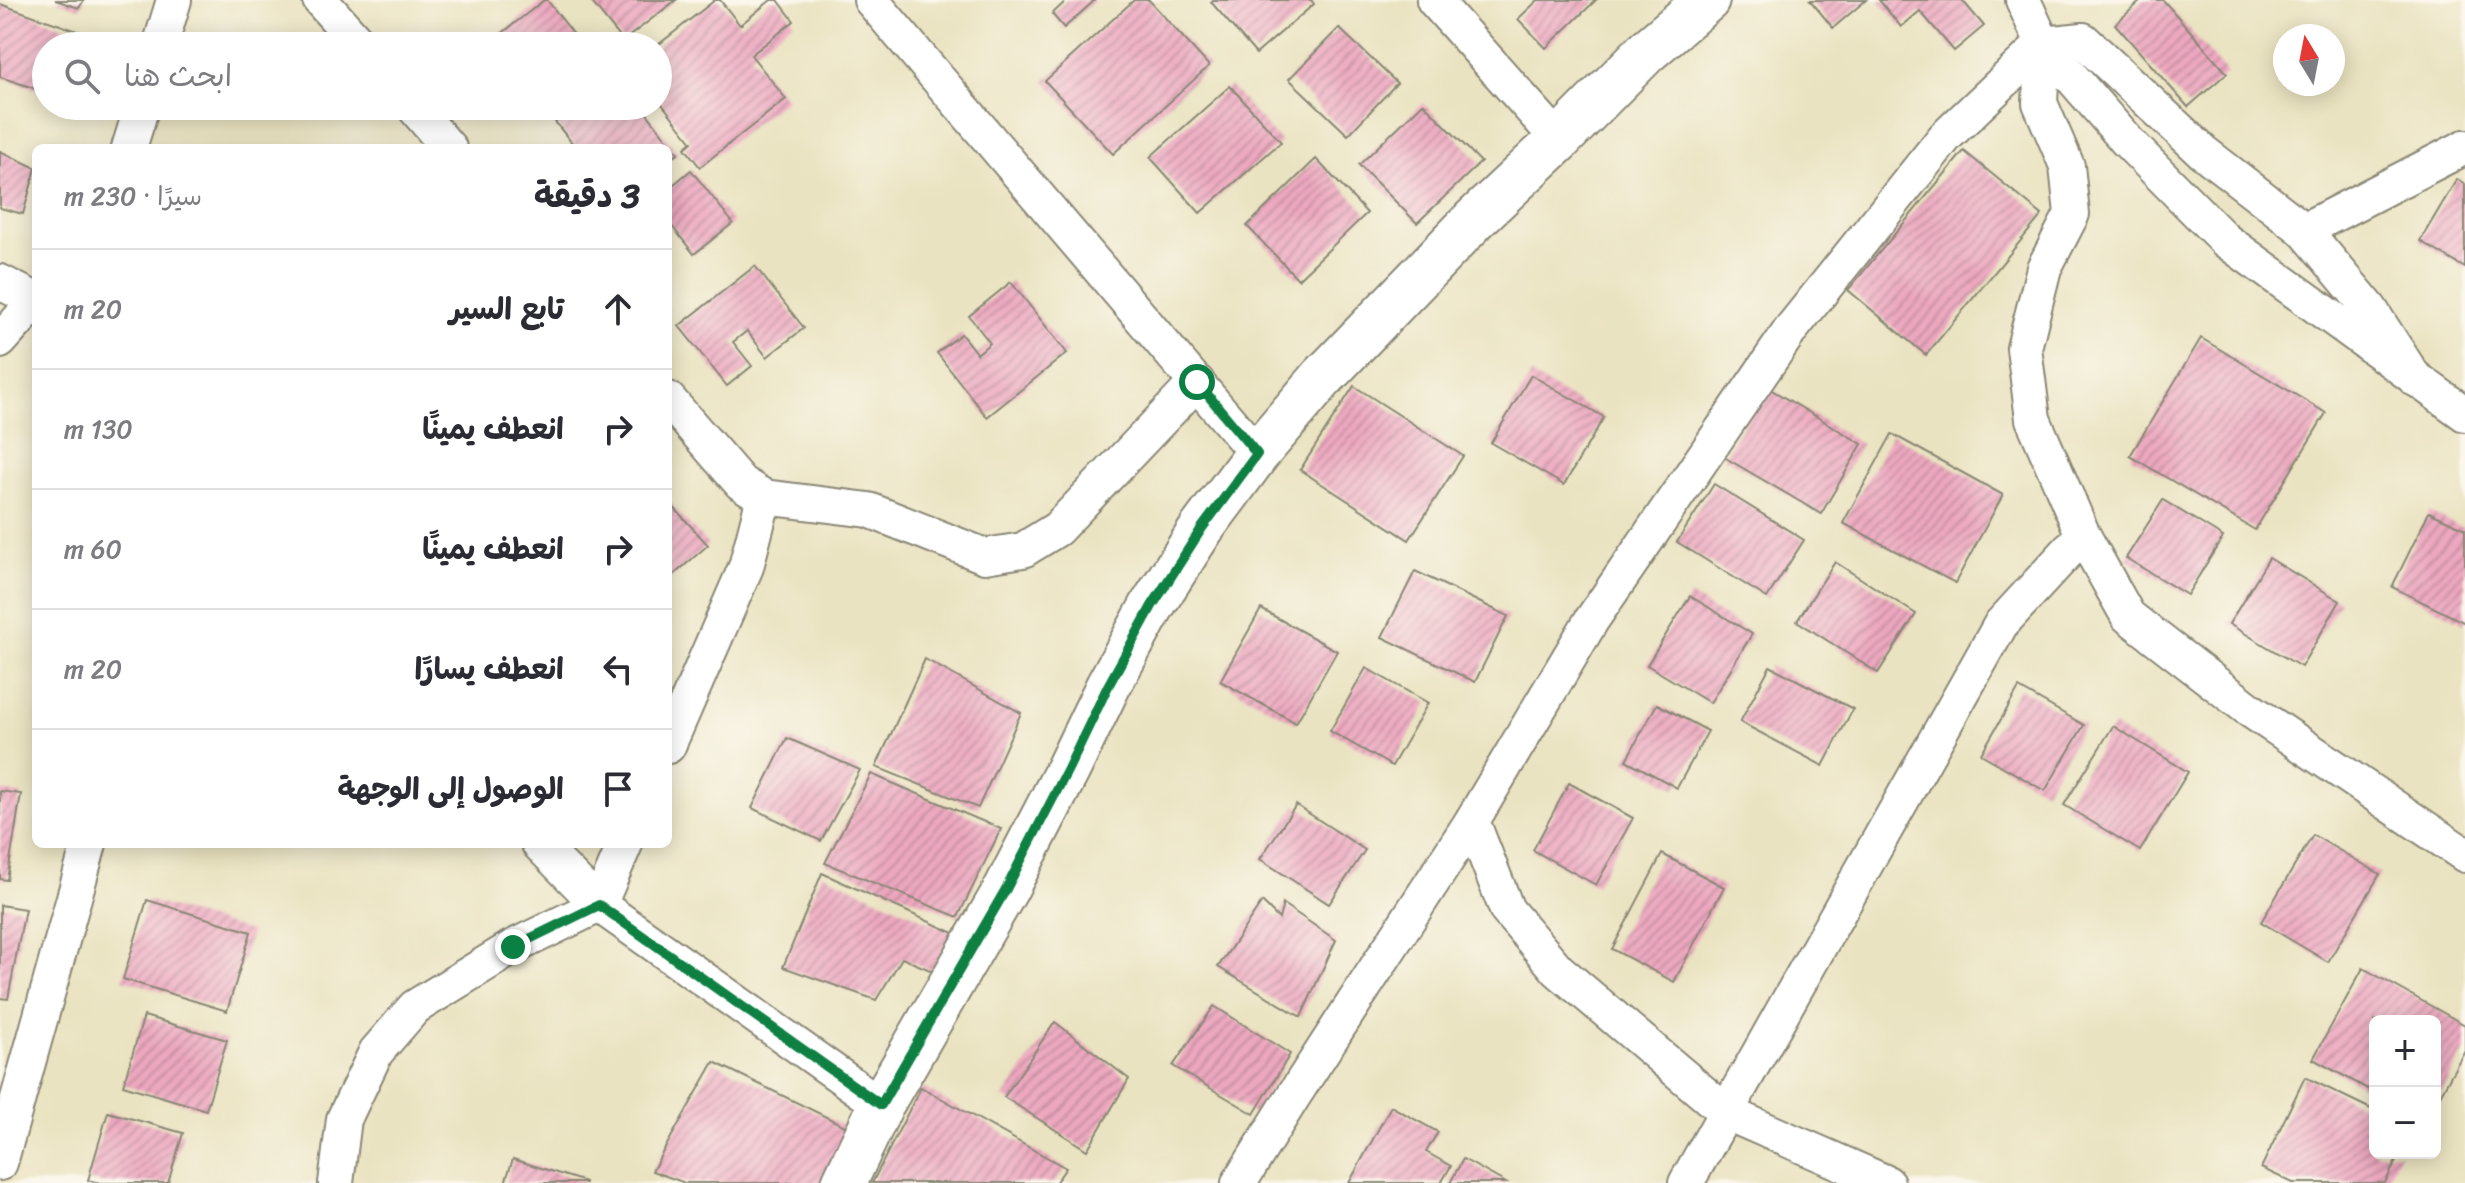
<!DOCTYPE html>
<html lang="ar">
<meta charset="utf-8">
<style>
:root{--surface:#fff;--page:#f2f2f3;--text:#2b2b33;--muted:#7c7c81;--line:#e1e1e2}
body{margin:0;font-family:Sriracha,"Playpen Sans Arabic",sans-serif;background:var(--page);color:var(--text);direction:rtl}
.controls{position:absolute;right:24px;bottom:24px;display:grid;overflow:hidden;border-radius:12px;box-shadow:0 4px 20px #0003}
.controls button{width:72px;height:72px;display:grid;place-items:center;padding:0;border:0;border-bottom:2px solid var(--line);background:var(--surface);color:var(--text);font:40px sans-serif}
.compass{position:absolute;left:2273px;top:24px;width:72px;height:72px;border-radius:50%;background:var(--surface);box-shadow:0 4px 20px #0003;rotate:350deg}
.stop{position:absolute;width:24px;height:24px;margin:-18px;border:6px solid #0b8043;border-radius:50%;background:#fff}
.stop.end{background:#0b8043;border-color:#fff;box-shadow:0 2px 8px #0008}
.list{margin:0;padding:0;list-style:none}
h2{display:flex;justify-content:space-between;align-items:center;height:104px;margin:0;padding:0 32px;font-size:34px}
h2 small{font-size:26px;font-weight:400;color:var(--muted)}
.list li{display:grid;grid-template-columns:52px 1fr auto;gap:24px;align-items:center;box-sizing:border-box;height:120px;padding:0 32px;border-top:2px solid var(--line)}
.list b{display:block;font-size:30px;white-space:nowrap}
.list em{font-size:26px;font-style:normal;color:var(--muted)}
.icon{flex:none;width:44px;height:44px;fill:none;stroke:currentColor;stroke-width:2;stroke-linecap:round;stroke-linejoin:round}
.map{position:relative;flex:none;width:2465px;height:1183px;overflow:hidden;direction:ltr}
.search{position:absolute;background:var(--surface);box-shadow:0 4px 20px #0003;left:32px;top:32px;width:640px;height:88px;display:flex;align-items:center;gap:20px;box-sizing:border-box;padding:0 28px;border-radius:44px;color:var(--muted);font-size:30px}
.panel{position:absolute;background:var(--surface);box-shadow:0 4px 20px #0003;left:32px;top:144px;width:640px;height:704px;border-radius:12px;direction:rtl}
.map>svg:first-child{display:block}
</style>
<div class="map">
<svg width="2465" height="1183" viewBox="0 0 2465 1183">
<defs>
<pattern id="building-hatch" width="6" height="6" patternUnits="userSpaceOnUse" patternTransform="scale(2)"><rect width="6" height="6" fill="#eda8c0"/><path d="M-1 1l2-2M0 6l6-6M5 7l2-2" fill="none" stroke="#c0899c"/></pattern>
</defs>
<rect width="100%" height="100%" fill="#fbf7ec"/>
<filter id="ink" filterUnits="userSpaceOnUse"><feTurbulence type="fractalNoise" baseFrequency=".0125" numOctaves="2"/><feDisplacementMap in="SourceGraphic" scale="16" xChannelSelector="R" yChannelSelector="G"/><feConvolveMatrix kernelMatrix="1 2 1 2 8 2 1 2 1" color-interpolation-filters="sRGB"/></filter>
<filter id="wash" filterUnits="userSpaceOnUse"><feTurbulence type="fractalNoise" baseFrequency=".006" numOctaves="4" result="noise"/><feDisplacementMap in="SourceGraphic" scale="32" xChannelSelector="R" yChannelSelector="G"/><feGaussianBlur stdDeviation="1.8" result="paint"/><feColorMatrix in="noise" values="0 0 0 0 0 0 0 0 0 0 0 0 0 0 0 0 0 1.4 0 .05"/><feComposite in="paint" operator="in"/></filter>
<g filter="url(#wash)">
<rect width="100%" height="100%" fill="#eae3c1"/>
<g id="blocks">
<g fill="url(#building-hatch)">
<path d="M55 0H84L79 8Z"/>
<path d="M544 0H547L583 46H486Z"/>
<path d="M590 0H676L623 41Z"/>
<path d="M715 0H720L740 25 771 0H778L794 21 751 55 786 99 700 167 685 148 692 142 658 99V45Z"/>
<path d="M1067 0H1095L1064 28 1052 14Z"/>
<path d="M1134 0H1149L1209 66 1113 154 1045 81Z"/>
<path d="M1213 0H1311L1314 4 1256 54 1211 2Z"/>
<path d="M1538 0H1596L1546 48 1518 19Z"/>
<path d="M1810 0H1866L1833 28Z"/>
<path d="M1879 0H1962L1984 26 1954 51 1920 11 1901 27Z"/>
<path d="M2142 0H2163L2227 73 2188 107 2115 24Z"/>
<path d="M0 4 86 34 79 46H46V92L0 77Z"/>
<path d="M1339 28 1397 83 1348 135 1289 79Z"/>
<path d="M1230 86 1281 142 1200 213 1150 157Z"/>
<path d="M1423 103 1481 162 1417 223 1359 165Z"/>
<path d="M576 106H641L678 153 668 161V148H576L555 122Z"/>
<path d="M0 151 36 168 23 214 0 208Z"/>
<path d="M1964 151 2042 215 1926 355 1848 290Z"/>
<path d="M1316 159 1367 213 1298 279 1247 226Z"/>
<path d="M691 170 733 223 694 254 671 225 668 228V189Z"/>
<path d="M2457 179 2465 184V268L2420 241Z"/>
<path d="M755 266 804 328 767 357 747 331 733 342 752 366 727 386 679 326Z"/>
<path d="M1011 282 1067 353 987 417 937 353 961 334 977 354 990 343 969 316Z"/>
<path d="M2201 338 2326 413 2255 530 2130 456Z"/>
<path d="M1531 375 1604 417 1564 485 1491 443Z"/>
<path d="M1354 386 1463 456 1409 540 1300 470Z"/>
<path d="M1765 386 1862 444 1821 514 1724 457Z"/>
<path d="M1892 434 2003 495 1955 583 1843 523Z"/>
<path d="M1714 484 1804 540 1767 598 1677 542Z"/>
<path d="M2163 500 2223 537 2187 595 2126 558Z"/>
<path d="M668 501 708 545 668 580Z"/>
<path d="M2429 512 2465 529V623L2392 587Z"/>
<path d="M2269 558 2340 601 2301 667 2229 624Z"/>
<path d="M1835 562 1916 614 1878 673 1797 621Z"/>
<path d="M1415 571 1508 616 1475 682 1382 637Z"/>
<path d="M1690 596 1752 634 1710 703 1647 665Z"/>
<path d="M1261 609 1337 651 1296 723 1220 681Z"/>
<path d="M925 659 1021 713 978 808 876 767Z"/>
<path d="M1770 666 1853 709 1823 766 1740 722Z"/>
<path d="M1366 668 1428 703 1392 766 1330 731Z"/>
<path d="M2019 688 2084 725 2045 791 1981 754Z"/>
<path d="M1657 704 1708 731 1677 788 1626 760Z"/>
<path d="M2113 726 2188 772 2140 851 2064 805Z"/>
<path d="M787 738 860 770 821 841 752 808Z"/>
<path d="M871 774 1001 829 958 917 825 863Z"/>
<path d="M1569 783 1633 818 1596 885 1533 850Z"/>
<path d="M0 791 21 794 7 880 0 879Z"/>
<path d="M1296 805 1365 850 1329 904 1260 859Z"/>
<path d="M2313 835 2380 874 2328 962 2261 922Z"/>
<path d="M1662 854 1724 887 1674 982 1612 949Z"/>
<path d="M822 873 954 933 937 973 902 958 876 1000 783 967Z"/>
<path d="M147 900 251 932 227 1011 123 979Z"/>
<path d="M1262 902 1279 919 1283 904 1336 940 1301 1017 1218 967Z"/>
<path d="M0 905 25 909 8 999 0 998Z"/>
<path d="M2363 968 2465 1025V1050L2435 1104V1021H2375V1093L2313 1059Z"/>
<path d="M1214 1006 1290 1054 1254 1114 1173 1066Z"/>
<path d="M144 1016 227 1040 206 1110 123 1085Z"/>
<path d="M1055 1022 1129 1079 1087 1150 1004 1097Z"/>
<path d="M714 1062 853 1130 825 1183H685L652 1171Z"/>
<path d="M2305 1077 2375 1111V1153H2400L2385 1183H2293L2261 1168Z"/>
<path d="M921 1087 1066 1168 1055 1183H872Z"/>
<path d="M1391 1106 1438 1132 1426 1152 1451 1166 1441 1183H1349Z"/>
<path d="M108 1112 183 1133 168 1183H100L88 1180Z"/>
<path d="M513 1159 585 1182V1183H505Z"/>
<path d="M1463 1159 1506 1183H1450Z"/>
</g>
</g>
</g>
<g filter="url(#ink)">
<use href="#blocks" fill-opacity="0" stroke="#8a8776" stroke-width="2"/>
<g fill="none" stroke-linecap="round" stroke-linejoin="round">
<g stroke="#8a8776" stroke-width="38">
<g id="street">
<path d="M320 0 361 46"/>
<path d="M871 0 1257 454"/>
<path d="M1434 0 1559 140"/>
<path d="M2023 0 2043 44 2040 103 2067 166 2072 214 2044 268 2024 348 2033 419 2083 535 2128 616 2250 710 2465 855"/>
<path d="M2043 44 2127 141 2225 240 2465 414"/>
<path d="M160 46 174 0"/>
<path d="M413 106 449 148"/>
<path d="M129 148 142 106"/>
<path d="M2304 230 2465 147"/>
<path d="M0 282 36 300"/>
<path d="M0 341 36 301"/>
<path d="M668 399 741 483 764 497 746 567 668 746"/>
<path d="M764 497 869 510 985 556 1023 550 1057 529 1197 382"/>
<path d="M1472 821 1507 910 1558 970 1727 1113 1887 1183"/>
<path d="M539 844 599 905 881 1105"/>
<path d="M0 1163 89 844"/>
<path d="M336 1183 344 1119 376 1052 415 1007 513 947 599 905 625 844"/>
<path d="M1239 1183 1294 1095 1472 821 1591 621 1792 328 1945 137 2043 44 2083 40 2203 152 2304 230 2370 309 2415 379"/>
<path d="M1686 1183 2001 624 2083 535"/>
</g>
</g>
<g stroke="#8a8776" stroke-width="48">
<path id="secondary" d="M844 1183 881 1105 1006 889 1068 769 1108 686 1152 606 1202 528 1257 454 1322 378 1475 219 1559 140 1646 52 1707 0"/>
</g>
<use href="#street" stroke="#fff" stroke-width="34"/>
<use href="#secondary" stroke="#fff" stroke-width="44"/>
</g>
</g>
<g fill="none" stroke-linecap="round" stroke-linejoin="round" filter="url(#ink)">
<path stroke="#0b8043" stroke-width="10" d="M513 947 599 905 881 1105 1006 889 1068 769 1108 686 1152 606 1202 528 1257 454 1197 382"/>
</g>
</svg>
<div class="controls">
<button>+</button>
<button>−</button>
</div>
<svg class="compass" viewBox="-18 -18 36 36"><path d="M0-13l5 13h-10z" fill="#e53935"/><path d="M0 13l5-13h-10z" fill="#7c7c81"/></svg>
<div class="stop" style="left:1197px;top:382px"></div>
<div class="stop end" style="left:513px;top:947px"></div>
<div class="search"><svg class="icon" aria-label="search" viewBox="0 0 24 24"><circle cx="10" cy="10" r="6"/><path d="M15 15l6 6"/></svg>ابحث هنا</div>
<section class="panel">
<h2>3 دقيقة<small>سيرًا · 230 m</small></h2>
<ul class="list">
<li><svg class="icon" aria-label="ahead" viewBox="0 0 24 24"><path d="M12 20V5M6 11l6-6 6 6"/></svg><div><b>تابع السير</b></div><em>20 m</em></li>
<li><svg class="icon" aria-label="right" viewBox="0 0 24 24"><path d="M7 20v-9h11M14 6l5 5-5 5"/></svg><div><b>انعطف يمينًا</b></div><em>130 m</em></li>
<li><svg class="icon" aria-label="right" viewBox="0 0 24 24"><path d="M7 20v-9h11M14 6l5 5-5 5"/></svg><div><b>انعطف يمينًا</b></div><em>60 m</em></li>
<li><svg class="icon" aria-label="left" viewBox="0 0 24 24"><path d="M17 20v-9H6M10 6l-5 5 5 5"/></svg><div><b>انعطف يسارًا</b></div><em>20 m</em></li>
<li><svg class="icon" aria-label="arrive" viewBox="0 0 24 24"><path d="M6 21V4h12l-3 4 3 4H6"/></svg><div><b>الوصول إلى الوجهة</b></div></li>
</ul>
</section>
</div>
